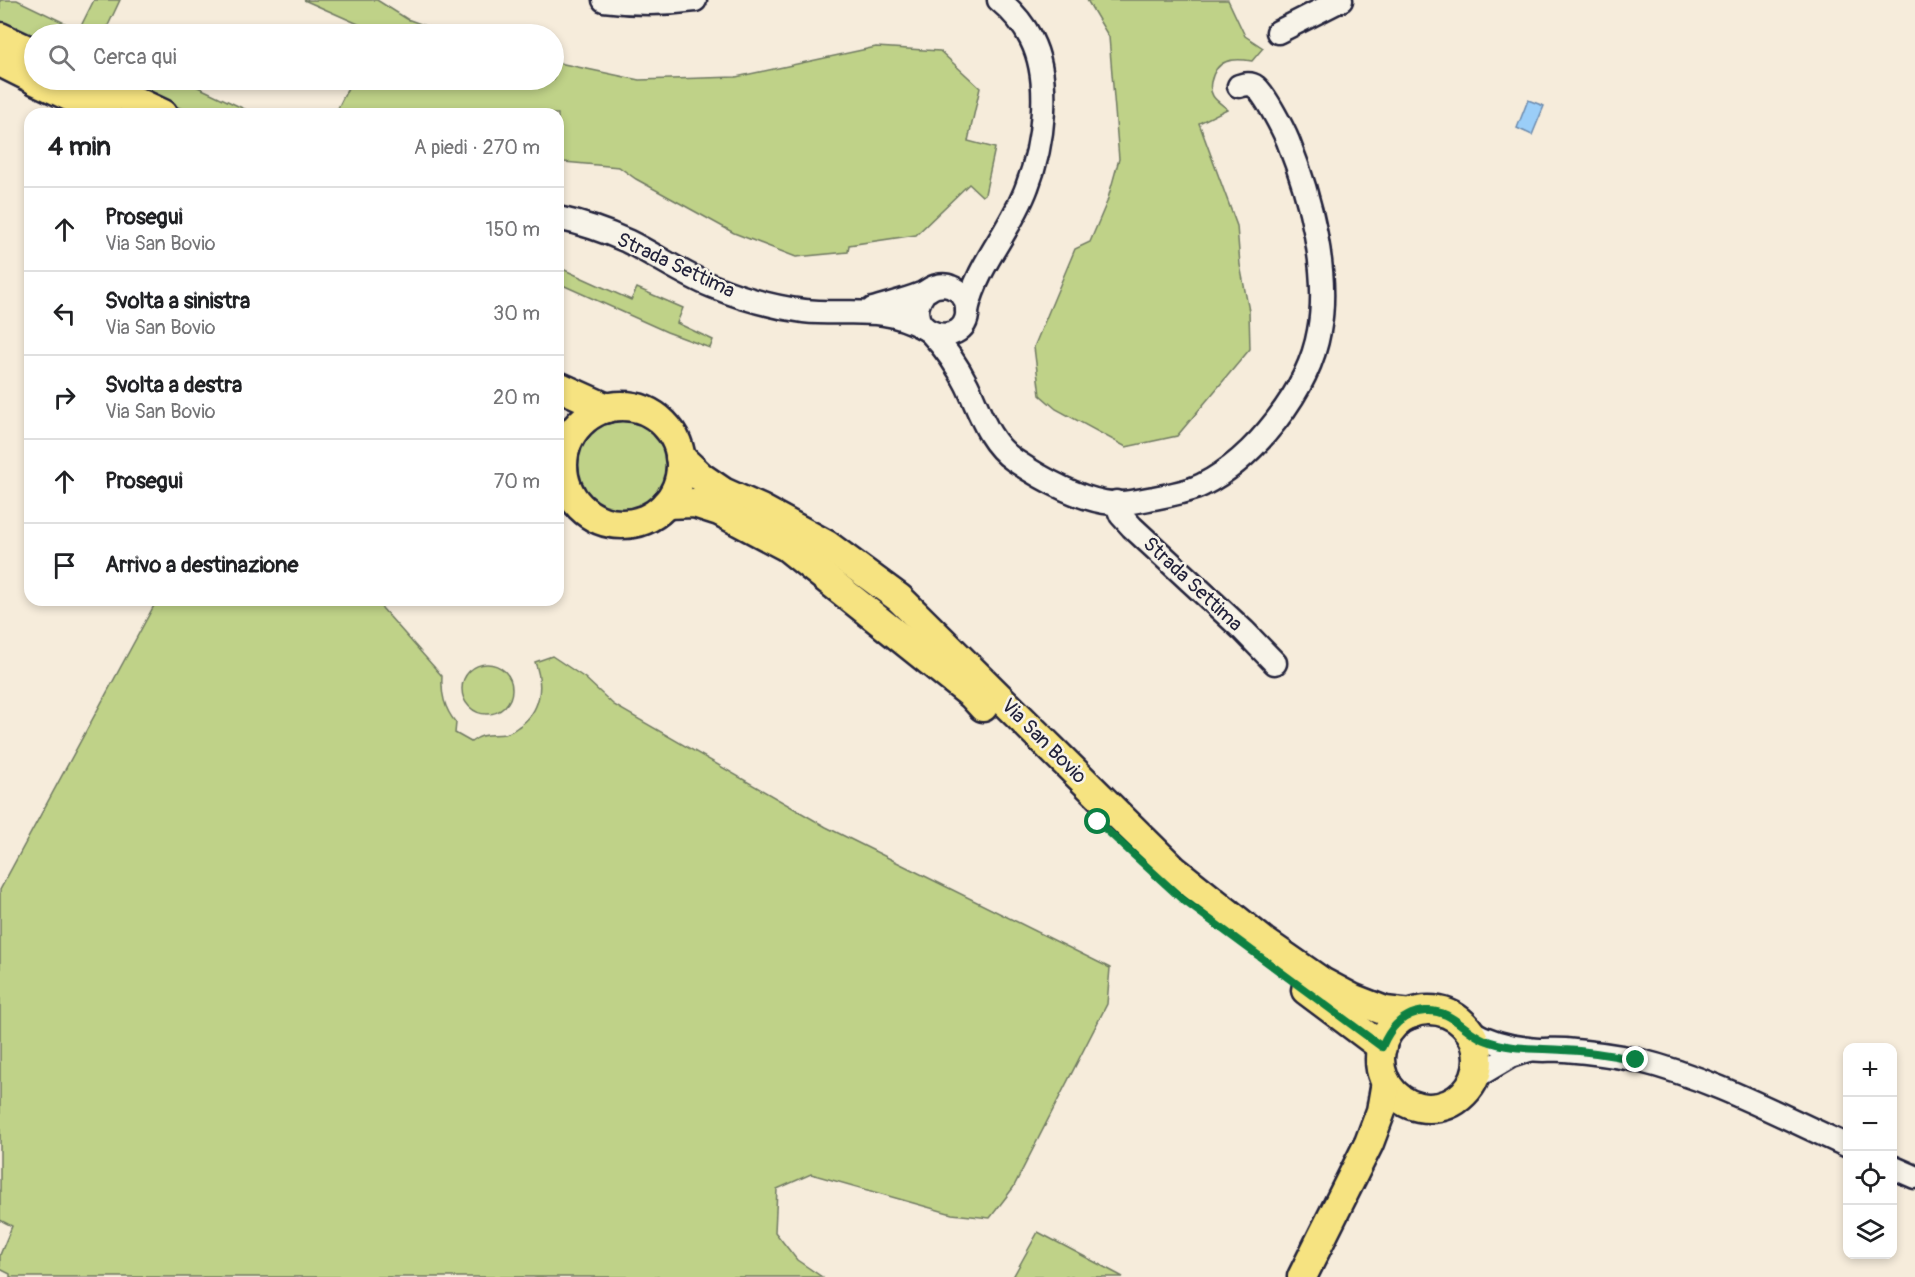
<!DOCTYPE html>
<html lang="it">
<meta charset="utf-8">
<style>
:root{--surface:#fff;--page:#f6f6f6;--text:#202124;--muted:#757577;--line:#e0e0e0}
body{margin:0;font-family:Pangolin,sans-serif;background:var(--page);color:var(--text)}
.controls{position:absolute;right:18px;bottom:18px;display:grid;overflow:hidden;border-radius:12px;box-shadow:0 3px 9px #0003}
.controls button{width:54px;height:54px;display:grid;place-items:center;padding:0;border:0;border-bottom:2px solid var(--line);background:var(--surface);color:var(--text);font:30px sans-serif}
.stop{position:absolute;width:18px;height:18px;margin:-14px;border:4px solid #0b8043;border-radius:50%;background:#fff}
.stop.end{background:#0b8043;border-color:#fff;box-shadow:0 2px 6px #0008}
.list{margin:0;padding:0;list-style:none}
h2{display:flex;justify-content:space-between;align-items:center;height:78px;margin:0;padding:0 24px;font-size:26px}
h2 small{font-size:20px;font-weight:400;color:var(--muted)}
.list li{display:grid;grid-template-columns:39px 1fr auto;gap:18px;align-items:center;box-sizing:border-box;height:84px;padding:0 24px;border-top:2px solid var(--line)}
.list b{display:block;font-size:22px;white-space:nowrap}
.list p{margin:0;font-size:20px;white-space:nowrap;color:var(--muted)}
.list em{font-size:20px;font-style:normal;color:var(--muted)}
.icon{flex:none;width:33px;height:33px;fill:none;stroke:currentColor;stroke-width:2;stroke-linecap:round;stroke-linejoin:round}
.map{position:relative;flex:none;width:1915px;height:1277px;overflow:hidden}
.search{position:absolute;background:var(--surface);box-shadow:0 3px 9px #0003;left:24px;top:24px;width:540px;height:66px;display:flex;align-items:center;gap:15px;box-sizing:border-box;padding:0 21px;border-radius:33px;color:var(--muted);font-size:22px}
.panel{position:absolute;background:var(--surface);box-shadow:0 3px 9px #0003;left:24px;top:108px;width:540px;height:498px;border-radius:18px}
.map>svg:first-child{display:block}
</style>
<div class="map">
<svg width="1915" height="1277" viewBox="0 0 1915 1277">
<rect width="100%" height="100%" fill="#f6ecdb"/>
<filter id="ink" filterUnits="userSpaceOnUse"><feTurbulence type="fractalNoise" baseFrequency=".0167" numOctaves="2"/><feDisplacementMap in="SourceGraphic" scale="12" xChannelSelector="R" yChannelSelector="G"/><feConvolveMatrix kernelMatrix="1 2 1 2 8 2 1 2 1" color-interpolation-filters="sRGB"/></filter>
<g filter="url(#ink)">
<g fill="#bfd288" stroke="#707a62" stroke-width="1.5">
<path d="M0 0H17L79 30 94 0H120L104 34H34V39L0 22Z"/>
<path d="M304 0H377L407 19 448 34H373L374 31Z"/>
<path d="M1087 0H1228L1245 36 1263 48 1252 61C1232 58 1216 59 1211 82 1210 87 1210 91 1213 96 1216 101 1223 105 1227 109L1199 123 1237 226 1240 265 1249 311 1250 349 1177 436 1126 447 1056 409 1040 395 1034 347 1075 249 1090 242 1107 202 1119 159 1109 37Z"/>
<path d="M876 47 940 51 980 88 968 141 995 148 985 194 982 196 969 184 916 235 849 245 848 252 796 257 734 233 636 179 619 167 564 162 558 155V114H335L352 80H554V62L639 80 736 77Z"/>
<path d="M120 80H183L255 114H193Z"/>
<path d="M558 267 631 300 637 288 683 308 677 323 713 340 710 348 667 332 558 283Z"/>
<circle cx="622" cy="465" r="50"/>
<path d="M157 600H375L442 676C441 694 444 708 456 723L455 733 471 742C484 732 490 736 505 734 510 733 514 730 518 727 541 712 544 686 535 662L552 656 585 678 614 705 826 827 1110 968 1107 1004 1013 1188 990 1218 952 1214 811 1174 777 1189 775 1232 797 1260 822 1277H10V1274L0 1269V1255L12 1226 0 1220V890Z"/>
<circle cx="487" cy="689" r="25"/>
<path d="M1038 1232 1123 1277H1013Z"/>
</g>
<path fill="#9bcef8" stroke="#6b89ac" stroke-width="1.5" d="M1528 100 1544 106 1532 135 1517 128Z"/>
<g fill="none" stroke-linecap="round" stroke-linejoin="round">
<g stroke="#22223b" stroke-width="27">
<g id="minor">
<path d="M604 0C634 4 665 4 695 0"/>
<path d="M1278 32 1341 0"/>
<path d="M558 218C581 223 605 231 627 241 656 255 682 274 712 286 741 298 773 307 804 311 850 316 881 304 924 328"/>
<path d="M873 309C889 304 906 300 921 294 927 292 931 287 937 286 942 285 947 285 951 287 960 290 966 298 967 307 972 353 894 337 924 293"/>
<path d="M967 310C978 263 1011 231 1027 187 1043 146 1052 80 1031 39 1024 25 1011 10 999 0"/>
<path d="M931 333C945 348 958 367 967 385 980 412 988 442 1014 460 1041 478 1072 496 1104 502 1121 505 1137 501 1154 498 1169 495 1188 492 1202 485 1254 459 1309 390 1319 331 1330 272 1310 196 1288 141 1283 129 1266 96 1256 87 1251 83 1245 84 1239 86"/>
<path d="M1116 502 1121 515 1132 527 1244 631 1275 663"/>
<path d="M1468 1030C1487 1041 1507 1047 1529 1049 1540 1051 1553 1049 1565 1050 1589 1052 1613 1055 1637 1060 1711 1078 1779 1115 1848 1146"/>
<path d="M1474 1078 1511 1056 1529 1050"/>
<path d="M1892 1167 1915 1177"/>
</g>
</g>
<g stroke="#22223b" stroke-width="33">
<g id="major">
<path d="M0 37 34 53"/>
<path d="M0 62 34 79"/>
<path d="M35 80 107 114"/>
<path d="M90 80 163 114"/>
<path d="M558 386 607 408"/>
<circle cx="622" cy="465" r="59"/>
<path d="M680 457 701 477 723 492 761 509 827 545 899 598 1174 870 1263 941 1322 982 1354 999 1385 1011 1411 1014"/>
<path d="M666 504 694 503 719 511 787 547 972 695 983 707"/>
<path d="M1306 990 1382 1047"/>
<circle cx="1429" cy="1059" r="49"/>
<path d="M1302 1277 1369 1143 1381 1111 1386 1082"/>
</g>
</g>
<use href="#minor" stroke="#f7f3e8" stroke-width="22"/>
<use href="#major" stroke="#f6e381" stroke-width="28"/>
</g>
</g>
<g fill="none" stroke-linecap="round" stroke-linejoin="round" filter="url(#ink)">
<path stroke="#0b8043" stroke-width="8" d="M1098 822 1182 899 1382 1047C1390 1028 1402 1013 1425 1011 1452 1009 1463 1031 1485 1040 1510 1050 1537 1048 1563 1050 1587 1051 1612 1055 1636 1060"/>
</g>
<g text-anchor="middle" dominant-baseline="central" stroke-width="5" stroke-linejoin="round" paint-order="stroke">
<g font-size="20" fill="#22223b" stroke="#f7f3e8">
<text transform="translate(676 265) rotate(25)">Strada Settima</text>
<text transform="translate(1193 584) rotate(43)">Strada Settima</text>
<text transform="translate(1044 741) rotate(45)">Via San Bovio</text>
</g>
</g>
</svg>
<div class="controls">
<button>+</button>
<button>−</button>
<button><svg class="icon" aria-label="locate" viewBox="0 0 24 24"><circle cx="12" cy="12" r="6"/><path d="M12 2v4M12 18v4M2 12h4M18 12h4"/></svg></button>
<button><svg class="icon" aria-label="layers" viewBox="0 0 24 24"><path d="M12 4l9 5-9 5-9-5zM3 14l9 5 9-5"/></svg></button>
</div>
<div class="stop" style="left:1098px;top:822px"></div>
<div class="stop end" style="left:1636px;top:1060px"></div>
<div class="search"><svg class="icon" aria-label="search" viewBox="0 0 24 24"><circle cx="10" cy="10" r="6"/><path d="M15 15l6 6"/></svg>Cerca qui</div>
<section class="panel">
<h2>4 min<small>A piedi · 270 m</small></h2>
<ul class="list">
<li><svg class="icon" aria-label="ahead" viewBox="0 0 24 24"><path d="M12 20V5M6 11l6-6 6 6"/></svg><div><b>Prosegui</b><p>Via San Bovio</p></div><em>150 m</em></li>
<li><svg class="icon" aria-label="left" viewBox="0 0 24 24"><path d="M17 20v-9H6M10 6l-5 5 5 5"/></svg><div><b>Svolta a sinistra</b><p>Via San Bovio</p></div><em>30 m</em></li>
<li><svg class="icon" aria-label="right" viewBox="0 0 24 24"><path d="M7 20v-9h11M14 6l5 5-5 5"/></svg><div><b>Svolta a destra</b><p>Via San Bovio</p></div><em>20 m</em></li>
<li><svg class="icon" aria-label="ahead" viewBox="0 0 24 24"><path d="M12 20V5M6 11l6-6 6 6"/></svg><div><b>Prosegui</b></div><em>70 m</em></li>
<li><svg class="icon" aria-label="arrive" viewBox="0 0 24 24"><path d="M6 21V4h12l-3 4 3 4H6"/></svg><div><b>Arrivo a destinazione</b></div></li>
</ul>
</section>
</div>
